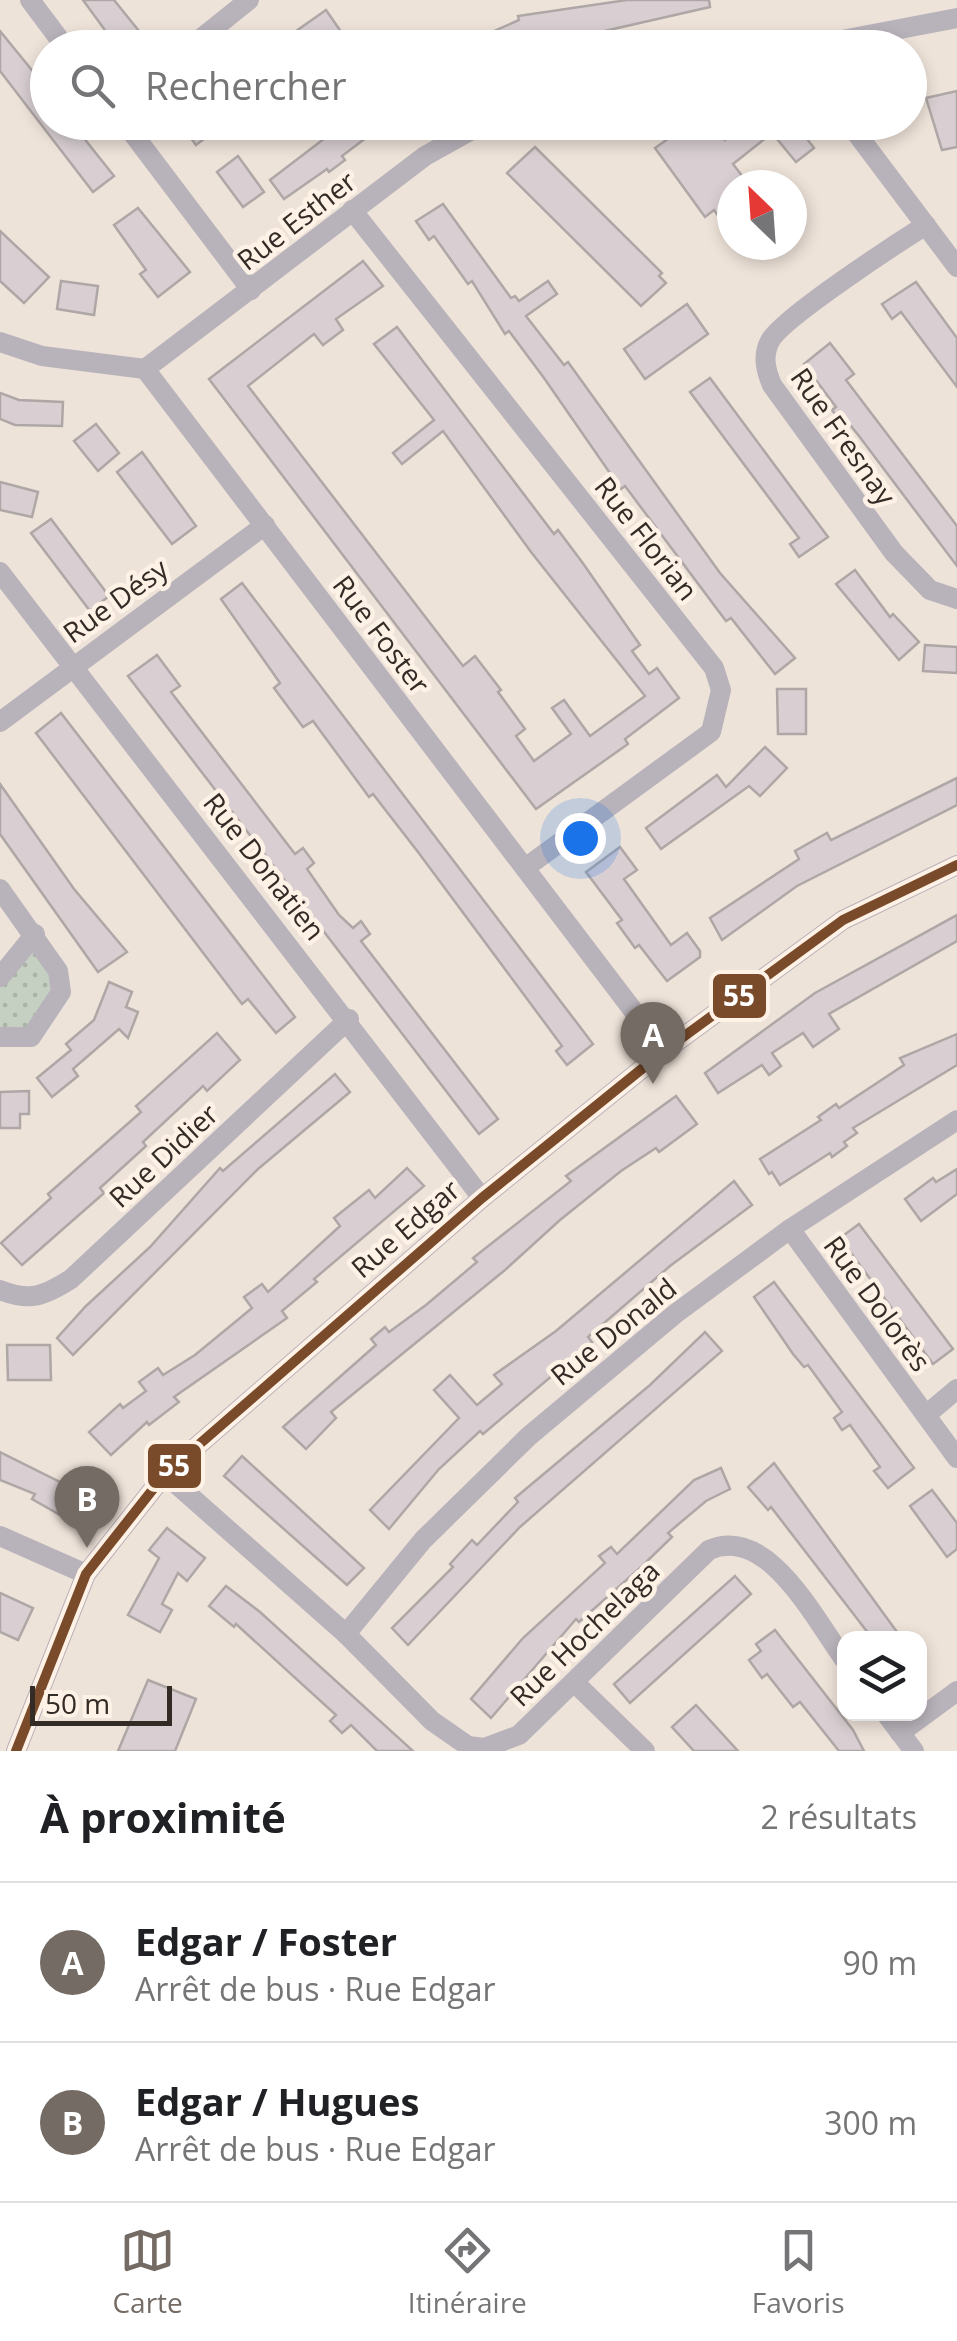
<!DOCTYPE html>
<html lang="fr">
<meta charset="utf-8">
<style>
:root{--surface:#fff;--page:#f2f2f2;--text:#202124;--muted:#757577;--line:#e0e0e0;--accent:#746b64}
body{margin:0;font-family:"Open Sans",sans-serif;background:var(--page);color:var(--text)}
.controls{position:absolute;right:30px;bottom:30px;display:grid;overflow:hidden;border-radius:20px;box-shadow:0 5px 15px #0003}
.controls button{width:90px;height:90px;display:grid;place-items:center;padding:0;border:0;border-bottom:2px solid var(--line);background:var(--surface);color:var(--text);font:50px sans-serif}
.compass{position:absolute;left:717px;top:170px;width:90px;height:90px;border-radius:50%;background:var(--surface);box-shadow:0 5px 15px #0003;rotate:335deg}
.scale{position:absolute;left:30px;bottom:25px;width:142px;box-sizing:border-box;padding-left:10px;border:5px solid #332b25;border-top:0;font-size:28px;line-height:35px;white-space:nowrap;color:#332b25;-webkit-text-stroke:8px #fef1e6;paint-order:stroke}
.you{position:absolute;left:580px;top:838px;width:35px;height:35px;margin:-25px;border:8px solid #fff;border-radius:50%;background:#1a73e8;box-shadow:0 0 0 15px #1a73e833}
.badge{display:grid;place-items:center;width:65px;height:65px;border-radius:50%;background:var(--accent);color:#fff;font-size:32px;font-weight:700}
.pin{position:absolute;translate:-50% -82px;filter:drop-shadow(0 2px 5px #0008)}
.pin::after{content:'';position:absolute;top:52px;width:35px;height:30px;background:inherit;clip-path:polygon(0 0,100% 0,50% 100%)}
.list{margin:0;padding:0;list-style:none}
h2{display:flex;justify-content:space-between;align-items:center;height:130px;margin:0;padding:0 40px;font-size:42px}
h2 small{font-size:32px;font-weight:400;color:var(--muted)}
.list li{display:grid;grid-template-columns:65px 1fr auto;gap:30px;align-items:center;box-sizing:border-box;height:160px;padding:0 40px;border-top:2px solid var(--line)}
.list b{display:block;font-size:38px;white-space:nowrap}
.list p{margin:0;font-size:32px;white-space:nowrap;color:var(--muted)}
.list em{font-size:32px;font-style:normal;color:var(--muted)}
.icon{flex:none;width:55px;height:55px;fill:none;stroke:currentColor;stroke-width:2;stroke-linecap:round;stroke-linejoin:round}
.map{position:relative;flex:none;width:957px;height:1751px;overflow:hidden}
.search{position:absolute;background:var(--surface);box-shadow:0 5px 15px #0003;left:30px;right:30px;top:30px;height:110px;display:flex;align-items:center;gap:25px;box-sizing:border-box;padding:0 35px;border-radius:55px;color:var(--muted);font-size:38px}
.sheet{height:450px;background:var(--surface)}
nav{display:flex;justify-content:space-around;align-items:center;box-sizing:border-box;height:140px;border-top:2px solid var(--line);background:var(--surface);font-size:28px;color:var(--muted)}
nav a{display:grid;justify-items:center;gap:5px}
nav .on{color:var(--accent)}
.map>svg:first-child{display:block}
</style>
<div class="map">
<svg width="957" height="1751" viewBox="0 0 957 1751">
<defs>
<pattern id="grass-dots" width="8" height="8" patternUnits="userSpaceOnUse" patternTransform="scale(2.5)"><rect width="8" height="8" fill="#c6d0c2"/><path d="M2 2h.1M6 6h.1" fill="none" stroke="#abb3a7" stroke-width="1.8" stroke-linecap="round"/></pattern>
</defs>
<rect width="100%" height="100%" fill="#eee3d9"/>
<path fill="url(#grass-dots)" d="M35 934 61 992 31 1037H0V977Z"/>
<g fill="#d9cfd2" stroke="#aea7a6" stroke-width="2.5">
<path d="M83 0H114L139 31 118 48Z"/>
<path d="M627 0H709L710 7 530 48H456L519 20 518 16Z"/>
<path d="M326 10 344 36 327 48H272Z"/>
<path d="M0 31 48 90V122H71L114 176 93 192 0 71Z"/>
<path d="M957 91V147L942 150 926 98Z"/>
<path d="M179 122H226L196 145Z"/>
<path d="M346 122H387L342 156 345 160 329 172 327 169 284 199 270 180Z"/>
<path d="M692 122H713L725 140 747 122H794L814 148 796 162 772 133 733 164 749 185H732V235L714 210 705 217 655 148Z"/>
<path d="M535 147 662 273 659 276 666 283 641 306 507 173Z"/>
<path d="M238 156 264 192 243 207 217 172Z"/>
<path d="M443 204 511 298 515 296 519 301 548 281 557 294 526 316 564 365 568 362 720 573 795 658 775 674 731 618 726 621 625 486 621 489 544 378 509 331 505 334 472 281 468 284 434 236 429 240 416 221Z"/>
<path d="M138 208 190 272 158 297 140 274 146 270 114 225Z"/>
<path d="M0 231 49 277 24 303 0 281Z"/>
<path d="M363 261 383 286 336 319 343 330 323 345 314 334 248 386 463 666 475 656 501 690 498 692 525 729 516 736 534 761 571 734 552 708 564 700 590 736 645 696 531 552 443 431 402 464 393 453 434 420 374 344 397 327 554 534 558 530 582 562 640 645 632 651 649 674 657 668 679 698 625 739 628 744 536 809 209 379Z"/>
<path d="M61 281 98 286 94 315 57 309Z"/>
<path d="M916 282 957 338V387L901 312 892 319 882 304Z"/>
<path d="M687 304 708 334 645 379 624 349Z"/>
<path d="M830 343 854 374 846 380 957 526V566L859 436 846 420 842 423 832 410 836 407 804 364Z"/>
<path d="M710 378 828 537 799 557 790 544 799 538 690 392Z"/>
<path d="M0 393 19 400 63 402 62 426 15 425 0 419Z"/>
<path d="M96 424 119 453 98 471 74 441Z"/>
<path d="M142 452 196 526 172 544 117 472Z"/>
<path d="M0 482 38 492 32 517 0 510Z"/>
<path d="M51 519 109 596 90 611 31 533Z"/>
<path d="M855 570 890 617 893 614 919 642 899 660 836 584Z"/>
<path d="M242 583 593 1044 567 1065 556 1051 562 1046 418 852 373 794 369 797 313 721 303 727 274 688 280 683 221 599Z"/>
<path d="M925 645 957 647V673L923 671Z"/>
<path d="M157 655 180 686 171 692 295 854 303 848 314 863 307 869 339 915 353 928 361 921 370 934 361 941 498 1119 479 1134 128 676Z"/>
<path d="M777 689H806V734H778Z"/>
<path d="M61 713 295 1017 276 1033 248 999 242 1004 36 733Z"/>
<path d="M765 747 787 768 760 796 749 786 661 849 646 828 717 775 726 787Z"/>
<path d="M957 778V805L797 886 722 940 710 918 799 859 795 851 827 833 831 840Z"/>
<path d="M0 784 74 889 127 952 98 972 0 834Z"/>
<path d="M620 847 637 870 624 879 671 945 687 933 700 951V957L667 981 639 945 635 948 617 923 622 920 586 872Z"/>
<path d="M957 915V941L829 1014 839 1029 813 1047 803 1033 772 1053 781 1066 769 1075 762 1065 718 1093 705 1073 815 993Z"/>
<path d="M109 982 132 992 126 1007 138 1012 128 1038 119 1029 73 1069 78 1076 52 1097 37 1078 71 1050 66 1044 94 1020Z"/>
<path d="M217 1033 240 1060 207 1091 203 1086 143 1142 146 1146 100 1188 104 1193 22 1265 1 1243 51 1198 48 1194 141 1112 136 1106Z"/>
<path d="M957 1034V1065L853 1128 857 1133 844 1142 847 1146 832 1157 830 1153 780 1185 772 1172 769 1174 760 1159 821 1120 818 1117 836 1104 839 1108 904 1065 900 1058Z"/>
<path d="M335 1074 350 1092 258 1169 73 1355 57 1338 86 1306 150 1247 220 1168 223 1171Z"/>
<path d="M29 1091V1114H20V1128H0V1092Z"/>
<path d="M676 1096 697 1124 659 1152 656 1148 621 1171 560 1220 505 1270 331 1412 336 1418 306 1449 283 1427 376 1345 371 1339 385 1327 389 1332 426 1305 477 1262 473 1258 571 1181 566 1176Z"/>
<path d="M407 1168 424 1186 314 1279 317 1282 282 1311 287 1318 174 1397 179 1402 149 1425 147 1422 111 1455 89 1432 120 1404 123 1408 146 1391 139 1382 158 1368 163 1375 195 1355 240 1318 252 1308 244 1297 262 1284 268 1292 340 1226 334 1218 369 1190 375 1198Z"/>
<path d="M957 1169V1194L921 1221 905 1199 933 1178 936 1182Z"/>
<path d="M734 1181 752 1205 670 1266 588 1337 592 1342 483 1434 480 1431 439 1469 389 1529 370 1510 459 1418 434 1390 450 1375 477 1405 502 1384 494 1375 556 1331Z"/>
<path d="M859 1224 953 1349 933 1364 840 1238Z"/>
<path d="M774 1282 914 1468 888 1488 874 1471 880 1467 850 1425 842 1430 834 1418 842 1412 808 1365 804 1367 793 1354 754 1297Z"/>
<path d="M705 1332 722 1351 520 1527 408 1645 392 1628 453 1567 450 1564 472 1540 477 1545 518 1502 515 1498 650 1385Z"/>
<path d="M7 1345H50L51 1380H8Z"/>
<path d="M0 1452 84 1494 69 1520 32 1499 35 1494 0 1480Z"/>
<path d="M242 1456 364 1568 347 1585 224 1476Z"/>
<path d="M774 1463 897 1632 888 1638H872L771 1507 768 1510 748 1487Z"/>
<path d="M721 1468 730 1489 706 1501 668 1533 672 1537 640 1568 579 1622 576 1619 491 1718 471 1699 523 1638 605 1563 599 1556 611 1547 617 1554 694 1480Z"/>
<path d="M932 1490 957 1523V1549L947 1557 910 1506Z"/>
<path d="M167 1528 205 1558 187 1581 178 1573 162 1604 172 1610 160 1632 128 1615 159 1558 149 1550Z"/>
<path d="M735 1576 751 1594 630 1703 614 1684Z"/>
<path d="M226 1586 260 1612 413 1751H377L351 1725 342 1733 330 1721 336 1715 236 1624 234 1627 209 1606Z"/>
<path d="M0 1593 33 1608 18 1640 0 1632Z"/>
<path d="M775 1630 853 1730 864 1751H839L800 1702 793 1707 767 1674 762 1678 749 1660 761 1651 756 1644Z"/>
<path d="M148 1680 196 1699 175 1751H118Z"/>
<path d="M696 1705 738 1751H694L672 1727Z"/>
</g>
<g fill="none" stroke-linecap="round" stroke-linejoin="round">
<g stroke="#b8b2ba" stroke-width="20">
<path d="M30 0 66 48"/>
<path d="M189 48 249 0"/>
<path d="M800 48 957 18"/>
<path d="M124 122 251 290"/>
<path d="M848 122 957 267"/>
<path d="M352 210 714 668 721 690 711 732 525 868"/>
<path d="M926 225C899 242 782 318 770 341 762 356 766 371 772 385L894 553 930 590 957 599"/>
<path d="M0 342 42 356 145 369 664 1051"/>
<path d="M145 369 425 156 486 122"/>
<path d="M0 572 482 1198"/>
<path d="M0 722 265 525"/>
<path d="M0 889 58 971 61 992 31 1037H0"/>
<path d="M0 977 35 934"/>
<path d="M790 1229 957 1458"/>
<path d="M0 1290C31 1302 44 1296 71 1279L349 1019"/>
<path d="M926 1415 957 1389"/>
<path d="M165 1474 346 1634 432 1721 468 1746 484 1748 519 1735 709 1550C767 1524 814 1618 844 1659"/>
<path d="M0 1536 86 1574"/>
<path d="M346 1634 423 1540 529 1436 675 1314 790 1229 957 1120"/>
<path d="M574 1682 645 1751"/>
<path d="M886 1714 914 1751"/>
<path d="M900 1733 957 1691"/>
<path d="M16 1751 86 1574 165 1474 482 1198 664 1051 843 920 957 865"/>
</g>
<g stroke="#fef1e6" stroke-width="18">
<path id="bus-1" d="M16 1751 86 1574 165 1474 482 1198 664 1051 843 920 957 865"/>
</g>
<use href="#bus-1" stroke="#7a4b2a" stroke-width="10"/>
</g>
<g text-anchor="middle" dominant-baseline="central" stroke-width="9" stroke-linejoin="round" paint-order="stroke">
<g font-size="28" fill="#332b25" stroke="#fef1e6">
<text transform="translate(296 220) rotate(-38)">Rue Esther</text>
<text transform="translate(844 436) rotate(55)">Rue Fresnay</text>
<text transform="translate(647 538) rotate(52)">Rue Florian</text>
<text transform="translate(115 600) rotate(-36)">Rue Désy</text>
<text transform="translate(382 634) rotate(53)">Rue Foster</text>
<text transform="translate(265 866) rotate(52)">Rue Donatien</text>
<text transform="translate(163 1155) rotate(-43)">Rue Didier</text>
<text transform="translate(405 1228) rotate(-41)">Rue Edgar</text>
<text transform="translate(878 1303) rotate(54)">Rue Dolorès</text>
<text transform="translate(613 1331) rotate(-39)">Rue Donald</text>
<text transform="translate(584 1633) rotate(-44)">Rue Hochelaga</text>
</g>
</g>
<g stroke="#fef1e6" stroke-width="4">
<rect x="711" y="972" width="57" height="48" rx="10" fill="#7a4b2a"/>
<rect x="146" y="1442" width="57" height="48" rx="10" fill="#7a4b2a"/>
</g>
<g font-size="28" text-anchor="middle" font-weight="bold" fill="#fff">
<text x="739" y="1006">55</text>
<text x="174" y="1476">55</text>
</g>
</svg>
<div class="controls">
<button><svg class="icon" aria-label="layers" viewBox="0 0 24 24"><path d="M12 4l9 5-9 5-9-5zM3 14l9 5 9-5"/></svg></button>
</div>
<svg class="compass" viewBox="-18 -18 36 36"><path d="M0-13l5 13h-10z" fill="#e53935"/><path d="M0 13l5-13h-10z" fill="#757577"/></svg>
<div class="scale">50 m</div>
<div class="you"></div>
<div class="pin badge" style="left:653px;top:1084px">A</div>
<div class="pin badge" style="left:87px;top:1548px">B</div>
<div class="search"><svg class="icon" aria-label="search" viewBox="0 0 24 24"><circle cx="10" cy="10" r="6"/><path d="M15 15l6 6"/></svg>Rechercher</div>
</div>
<section class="sheet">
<h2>À proximité<small>2 résultats</small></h2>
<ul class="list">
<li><span class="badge">A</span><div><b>Edgar / Foster</b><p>Arrêt de bus · Rue Edgar</p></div><em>90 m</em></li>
<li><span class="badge">B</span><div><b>Edgar / Hugues</b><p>Arrêt de bus · Rue Edgar</p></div><em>300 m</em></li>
</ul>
</section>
<nav>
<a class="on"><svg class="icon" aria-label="map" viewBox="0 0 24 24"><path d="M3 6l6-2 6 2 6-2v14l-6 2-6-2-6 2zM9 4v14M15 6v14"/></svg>Carte</a>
<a><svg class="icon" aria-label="directions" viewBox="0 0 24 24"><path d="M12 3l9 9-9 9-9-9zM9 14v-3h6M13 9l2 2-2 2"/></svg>Itinéraire</a>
<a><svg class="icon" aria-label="saved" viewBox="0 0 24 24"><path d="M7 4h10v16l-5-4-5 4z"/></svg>Favoris</a>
</nav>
